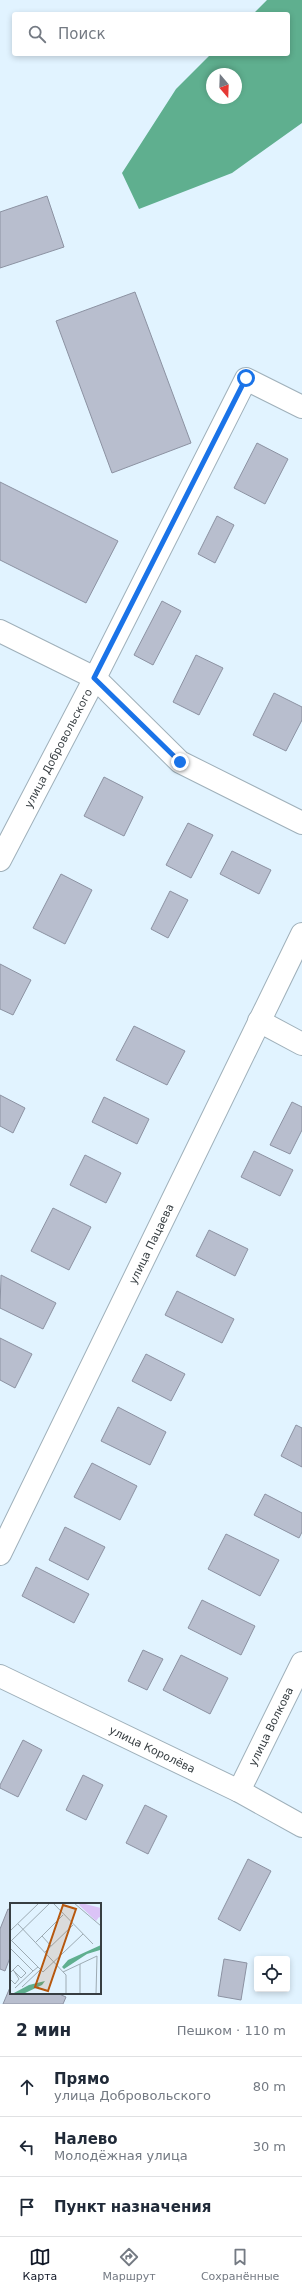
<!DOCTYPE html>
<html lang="ru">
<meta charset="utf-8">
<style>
:root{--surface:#fff;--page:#f6f6f7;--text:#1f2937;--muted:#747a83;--line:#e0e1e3;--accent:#111827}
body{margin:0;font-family:"DejaVu Sans",sans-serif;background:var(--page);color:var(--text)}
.controls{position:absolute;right:12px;bottom:12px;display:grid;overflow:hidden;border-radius:4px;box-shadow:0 2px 6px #0003}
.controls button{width:36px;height:36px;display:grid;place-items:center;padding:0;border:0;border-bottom:1px solid var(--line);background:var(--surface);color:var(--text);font:20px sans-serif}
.compass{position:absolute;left:206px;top:68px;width:36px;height:36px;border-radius:50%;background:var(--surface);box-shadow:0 2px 6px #0003;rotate:161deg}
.stop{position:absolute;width:12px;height:12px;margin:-9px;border:3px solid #1a73e8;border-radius:50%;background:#fff}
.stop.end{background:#1a73e8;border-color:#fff;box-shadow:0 1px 4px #0008}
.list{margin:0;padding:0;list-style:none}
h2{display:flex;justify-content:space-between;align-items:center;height:52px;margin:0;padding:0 16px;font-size:17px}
h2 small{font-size:13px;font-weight:400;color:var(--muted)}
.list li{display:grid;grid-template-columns:26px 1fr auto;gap:12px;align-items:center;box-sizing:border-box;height:60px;padding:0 16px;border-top:1px solid var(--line)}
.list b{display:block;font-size:15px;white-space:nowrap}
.list p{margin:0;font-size:13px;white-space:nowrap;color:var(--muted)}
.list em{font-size:13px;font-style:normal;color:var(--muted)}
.icon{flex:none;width:22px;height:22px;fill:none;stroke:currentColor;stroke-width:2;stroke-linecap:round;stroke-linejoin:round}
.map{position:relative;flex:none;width:302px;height:2004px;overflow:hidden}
.search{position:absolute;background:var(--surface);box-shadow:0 2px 6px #0003;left:12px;right:12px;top:12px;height:44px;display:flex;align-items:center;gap:10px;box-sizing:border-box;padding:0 14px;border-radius:4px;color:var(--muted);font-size:15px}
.sheet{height:232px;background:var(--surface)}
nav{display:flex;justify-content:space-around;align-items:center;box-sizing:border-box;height:56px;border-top:1px solid var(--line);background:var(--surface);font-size:11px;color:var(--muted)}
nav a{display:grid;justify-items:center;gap:2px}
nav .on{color:var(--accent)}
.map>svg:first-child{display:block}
</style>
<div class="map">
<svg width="302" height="2004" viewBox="0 0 302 2004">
<rect width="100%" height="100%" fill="#e1f3ff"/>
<path fill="#5faf8f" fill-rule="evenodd" d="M267 0H302V123L232 173 139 209 122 173 176 89 211 54H288V14H253ZM212 74H236V98H212Z"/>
<g fill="#b8bece" stroke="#8c92a2">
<path d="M47 196 64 247 0 268V212Z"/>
<path d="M135 292 191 443 112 473 56 321Z"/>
<path d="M257 443 288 459 265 504 234 488Z"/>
<path d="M0 482 118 541 86 603 0 560Z"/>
<path d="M217 516 234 525 215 563 198 554Z"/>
<path d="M162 601 181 611 153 665 134 655Z"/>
<path d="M196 655 223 668 199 715 173 702Z"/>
<path d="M274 693 302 707V720L286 751 253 735Z"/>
<path d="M104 777 143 797 124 836 84 816Z"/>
<path d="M188 823 213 835 191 878 166 865Z"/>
<path d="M232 851 271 870 259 894 220 874Z"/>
<path d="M61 874 92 890 65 944 33 928Z"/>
<path d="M170 891 188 900 168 938 151 929Z"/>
<path d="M0 964 31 980 13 1015 0 1009Z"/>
<path d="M134 1026 185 1051 167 1085 116 1060Z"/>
<path d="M0 1095 25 1108 13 1133 0 1126Z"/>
<path d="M104 1097 149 1119 137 1144 92 1122Z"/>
<path d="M292 1102 302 1107V1130L290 1154 270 1145Z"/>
<path d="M254 1151 293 1170 280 1196 241 1177Z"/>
<path d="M85 1155 121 1173 106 1203 70 1185Z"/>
<path d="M53 1208 91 1227 69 1270 31 1251Z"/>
<path d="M209 1230 248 1249 235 1276 196 1256Z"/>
<path d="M1 1275 56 1303 43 1329 0 1308Z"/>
<path d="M177 1291 234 1319 222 1343 165 1315Z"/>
<path d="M0 1338 32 1354 15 1388 0 1380Z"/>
<path d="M146 1354 185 1374 171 1401 132 1381Z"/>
<path d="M118 1407 166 1432 150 1465 101 1441Z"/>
<path d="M296 1425 302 1428V1467L281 1456Z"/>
<path d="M92 1463 137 1486 120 1520 74 1497Z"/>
<path d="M265 1494 302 1513V1532L299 1538 254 1515Z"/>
<path d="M65 1527 105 1547 88 1580 49 1560Z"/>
<path d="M226 1534 279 1560 260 1596 208 1569Z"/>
<path d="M36 1567 89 1594 74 1623 22 1596Z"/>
<path d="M202 1600 255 1626 241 1655 188 1628Z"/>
<path d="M143 1650 163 1659 147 1690 128 1681Z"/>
<path d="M181 1655 228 1678 210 1714 163 1690Z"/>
<path d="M23 1740 42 1750 18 1797 0 1788V1785Z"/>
<path d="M83 1775 103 1785 86 1820 66 1810Z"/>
<path d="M145 1805 167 1816 148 1854 126 1843Z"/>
<path d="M248 1859 271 1871 240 1931 218 1919Z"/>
<path d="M8 1909 11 1910V1955L5 1971 0 1969V1929Z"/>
<path d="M224 1959 247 1963 241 2000 218 1996Z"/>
<path d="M11 1985V1993H57L66 1997 63 2004H3Z"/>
</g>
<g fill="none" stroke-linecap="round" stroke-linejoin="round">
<g stroke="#9fb0ba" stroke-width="24">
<g id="minor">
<path d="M0 631 95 678 180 762 302 823"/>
<path id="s1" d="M0 860 95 678 246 379 302 407"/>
<path d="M259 1021 302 1044"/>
<path id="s2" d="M0 1554 302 934"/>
<path id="s3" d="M0 1676 239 1791 302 1826"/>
<path id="s4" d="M239 1791 302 1663"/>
</g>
</g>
<use href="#minor" stroke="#fff" stroke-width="22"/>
</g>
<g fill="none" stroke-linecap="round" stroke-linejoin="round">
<path stroke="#1a73e8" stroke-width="5" d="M180 762 94 678 246 378"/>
</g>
<g text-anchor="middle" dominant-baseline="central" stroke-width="3" stroke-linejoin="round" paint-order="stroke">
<g font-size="11" fill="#373e42" stroke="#e1f3ff">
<text stroke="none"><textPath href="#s1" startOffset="126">улица Добровольского</textPath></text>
<text stroke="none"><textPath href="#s2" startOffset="345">улица Пацаева</textPath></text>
<text stroke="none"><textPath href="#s4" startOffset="72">улица Волкова</textPath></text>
<text stroke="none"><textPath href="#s3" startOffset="169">улица Королёва</textPath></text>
</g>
</g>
<g transform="translate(10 1903)">
<rect width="91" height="91" fill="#e1f3ff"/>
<path d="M71 0 91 5V15L89 14 86 18 69 2Z" fill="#dbc3f7"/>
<path d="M91 42 90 47 77 51 54 66 52 64 58 57ZM35 78 32 82 13 91H2L19 82Z" fill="#5faf8f"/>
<path fill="none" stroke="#9dabb3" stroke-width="1" d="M43 0 83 41M64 0 91 23M8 21 56 72V91M0 28 29 0M32 33 41 43M2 38 33 69 73 31M0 39 40 0M26 39 53 12M0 45 23 68 28 64M35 49 63 22M53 69 87 53 86 91M0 70 3 67 11 75 16 70 8 62 3 67M0 76 5 81 9 76 4 68M12 84 30 67M5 85 23 68M70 91V61"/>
<path fill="#b7580e" fill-opacity="0.15" stroke="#b7580e" stroke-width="2" d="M53 2 66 6 38 88 25 84Z"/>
<rect width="91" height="91" fill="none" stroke="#373e42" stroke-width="2"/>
</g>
</svg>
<div class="controls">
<button><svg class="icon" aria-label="locate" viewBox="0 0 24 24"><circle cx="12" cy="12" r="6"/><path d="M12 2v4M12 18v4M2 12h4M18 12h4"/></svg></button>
</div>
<svg class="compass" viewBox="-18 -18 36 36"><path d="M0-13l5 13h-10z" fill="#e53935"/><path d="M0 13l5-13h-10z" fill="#747a83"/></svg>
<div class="stop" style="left:246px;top:378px"></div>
<div class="stop end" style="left:180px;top:762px"></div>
<div class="search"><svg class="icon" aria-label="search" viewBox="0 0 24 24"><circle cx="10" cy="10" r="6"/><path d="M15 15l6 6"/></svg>Поиск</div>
</div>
<section class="sheet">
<h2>2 мин<small>Пешком · 110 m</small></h2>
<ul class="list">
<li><svg class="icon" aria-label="ahead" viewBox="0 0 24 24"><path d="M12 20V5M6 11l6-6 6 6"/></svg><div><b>Прямо</b><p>улица Добровольского</p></div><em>80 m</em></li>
<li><svg class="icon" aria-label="left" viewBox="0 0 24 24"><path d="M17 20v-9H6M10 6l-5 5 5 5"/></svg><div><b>Налево</b><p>Молодёжная улица</p></div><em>30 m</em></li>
<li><svg class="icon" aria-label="arrive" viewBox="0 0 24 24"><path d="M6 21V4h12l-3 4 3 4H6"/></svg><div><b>Пункт назначения</b></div></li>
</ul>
</section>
<nav>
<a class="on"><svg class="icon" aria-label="map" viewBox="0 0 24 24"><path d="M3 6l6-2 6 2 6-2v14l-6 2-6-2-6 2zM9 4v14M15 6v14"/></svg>Карта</a>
<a><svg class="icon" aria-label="directions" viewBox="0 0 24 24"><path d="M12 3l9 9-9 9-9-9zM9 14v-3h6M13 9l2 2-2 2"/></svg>Маршрут</a>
<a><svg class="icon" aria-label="saved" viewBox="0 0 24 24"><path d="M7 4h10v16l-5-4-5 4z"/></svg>Сохранённые</a>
</nav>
